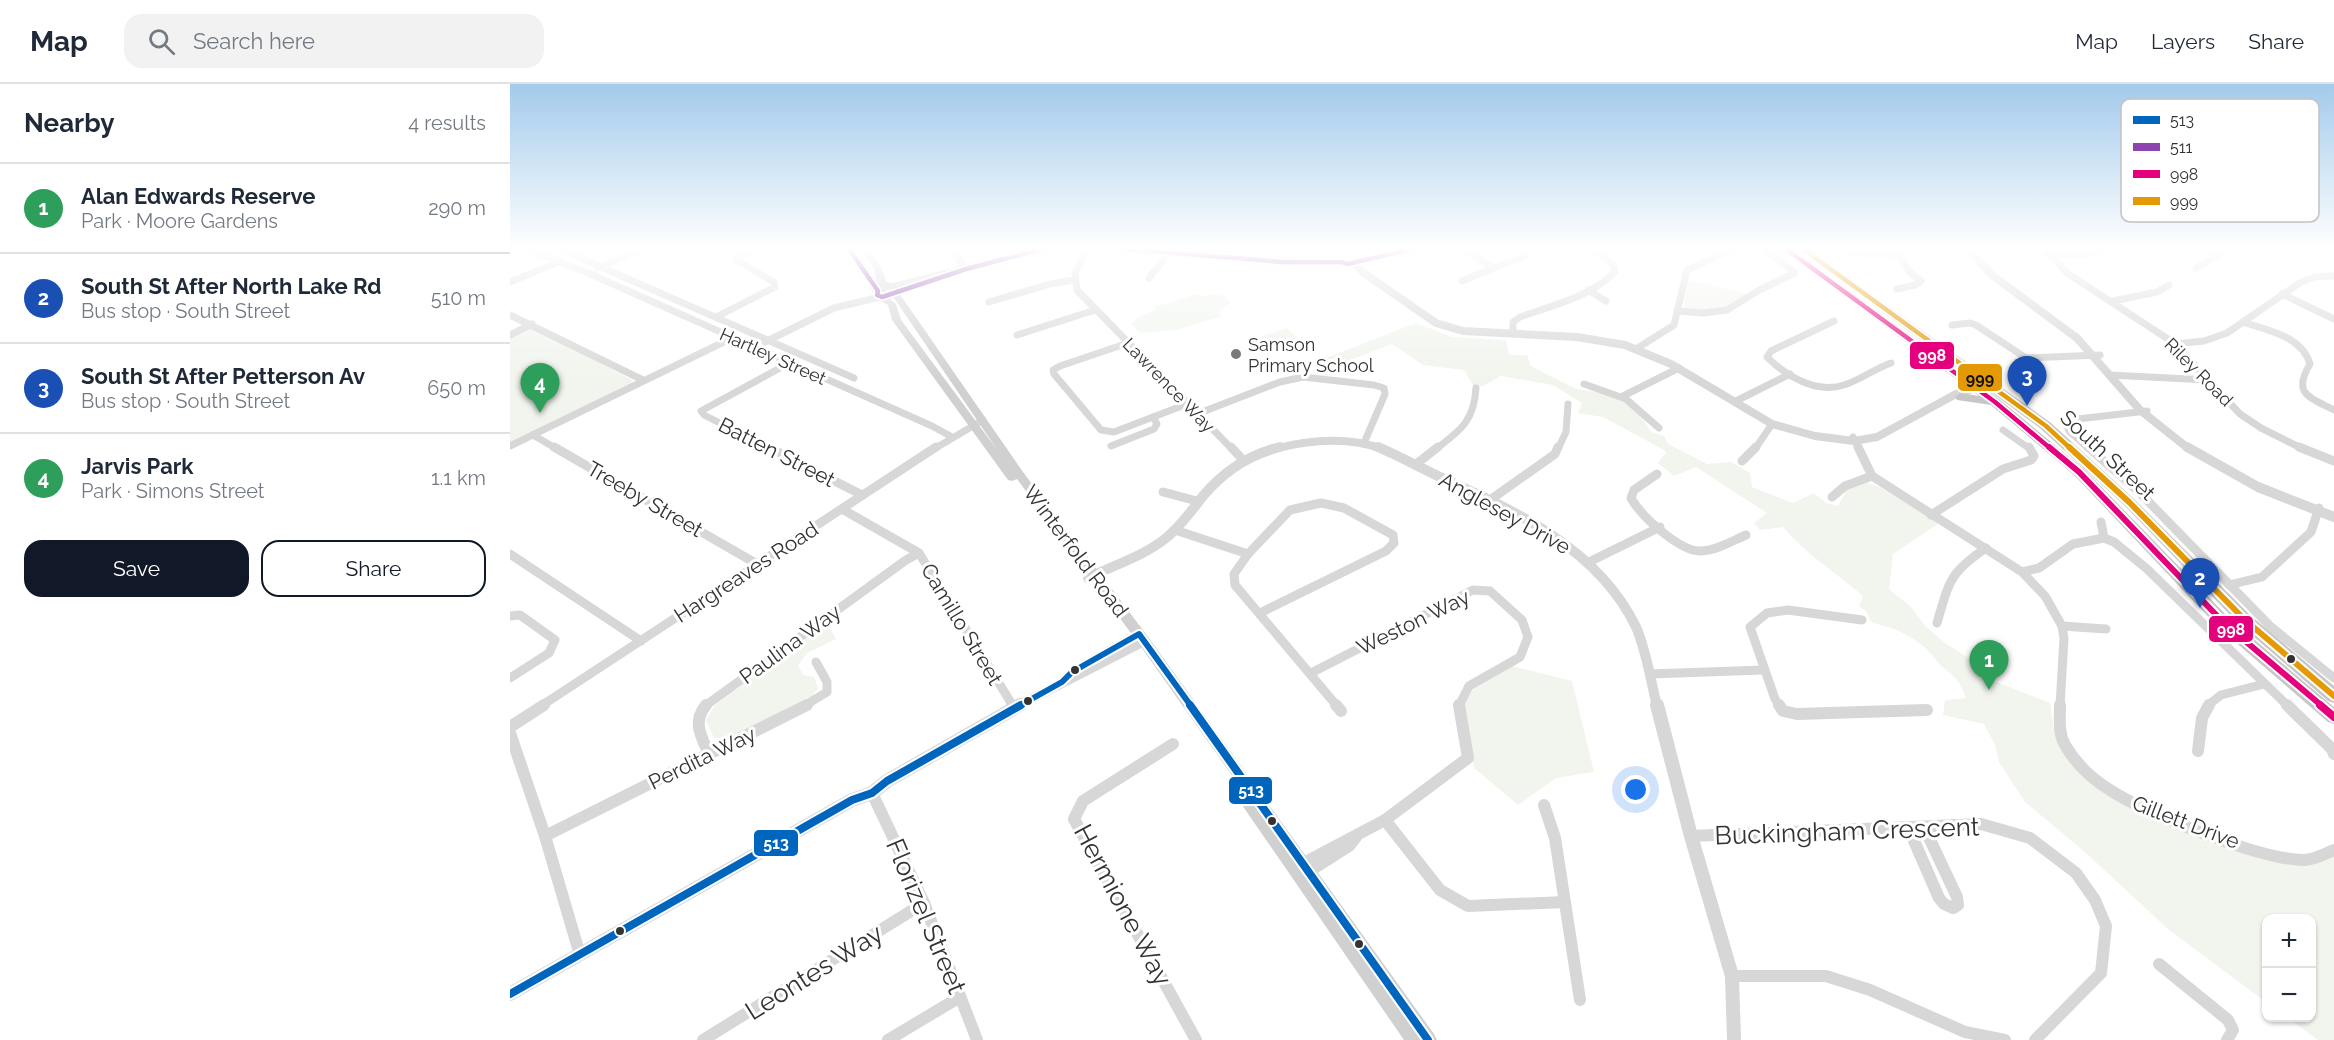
<!DOCTYPE html>
<meta charset="utf-8">
<style>
:root{--surface:#fff;--page:#f2f2f3;--text:#1f2937;--muted:#747a83;--line:#e0e1e3;--accent:#111827}
body{margin:0;font-family:Raleway,sans-serif;background:var(--page);color:var(--text)}
.controls{position:absolute;right:18px;bottom:18px;display:grid;overflow:hidden;border-radius:12px;box-shadow:0 2px 4px #0004}
.controls button{width:54px;height:54px;display:grid;place-items:center;padding:0;border:0;border-bottom:2px solid var(--line);background:var(--surface);color:var(--text);font:30px sans-serif}
.you{position:absolute;left:1126px;top:706px;width:21px;height:21px;margin:-15px;border:4px solid #fff;border-radius:50%;background:#1a73e8;box-shadow:0 0 0 9px #1a73e833}
.badge{display:grid;place-items:center;width:39px;height:39px;border-radius:50%;background:var(--accent);color:#fff;font-size:20px;font-weight:700}
.pin{position:absolute;translate:-50% -50px;filter:drop-shadow(0 2px 3px #0008)}
.pin::after{content:'';position:absolute;top:32px;width:21px;height:18px;background:inherit;clip-path:polygon(0 0,100% 0,50% 100%)}
.list{margin:0;padding:0;list-style:none}
h2{display:flex;justify-content:space-between;align-items:center;height:78px;margin:0;padding:0 24px;font-size:26px}
h2 small{font-size:20px;font-weight:400;color:var(--muted)}
.list li{display:grid;grid-template-columns:39px 1fr auto;gap:18px;align-items:center;box-sizing:border-box;height:90px;padding:0 24px;border-top:2px solid var(--line)}
.list b{display:block;font-size:22px;white-space:nowrap}
.list p{margin:0;font-size:20px;white-space:nowrap;color:var(--muted)}
.list em{font-size:20px;font-style:normal;color:var(--muted)}
.actions{display:flex;gap:12px;padding:18px 24px}
.actions a{flex:1;padding:14px 0;border:2px solid var(--accent);border-radius:18px;text-align:center;font-size:21px;color:var(--accent)}
.actions .main{background:var(--accent);color:#fff}
.icon{flex:none;width:33px;height:33px;fill:none;stroke:currentColor;stroke-width:2;stroke-linecap:round;stroke-linejoin:round}
.map{position:relative;flex:none;width:1824px;height:956px;overflow:hidden}
header{display:flex;align-items:center;gap:36px;box-sizing:border-box;height:84px;padding:0 30px;background:var(--surface);border-bottom:2px solid var(--line)}
header strong{font-size:28px}
nav{display:flex;gap:33px;margin-inline-start:auto;font-size:21px}
.search{width:420px;height:54px;background:var(--page);display:flex;align-items:center;gap:15px;box-sizing:border-box;padding:0 21px;border-radius:18px;color:var(--muted);font-size:22px}
main{display:flex}
aside{flex:1;background:var(--surface)}
.map>svg:first-child{display:block}
</style>
<header>
<strong>Map</strong>
<div class="search"><svg class="icon" aria-label="search" viewBox="0 0 24 24"><circle cx="10" cy="10" r="6"/><path d="M15 15l6 6"/></svg>Search here</div>
<nav><a>Map</a><a>Layers</a><a>Share</a></nav>
</header>
<main>
<aside>
<h2>Nearby<small>4 results</small></h2>
<ul class="list">
<li><span class="badge" style="background:#2e9e5b">1</span><div><b>Alan Edwards Reserve</b><p>Park · Moore Gardens</p></div><em>290 m</em></li>
<li><span class="badge" style="background:#1a4fb4">2</span><div><b>South St After North Lake Rd</b><p>Bus stop · South Street</p></div><em>510 m</em></li>
<li><span class="badge" style="background:#1a4fb4">3</span><div><b>South St After Petterson Av</b><p>Bus stop · South Street</p></div><em>650 m</em></li>
<li><span class="badge" style="background:#2e9e5b">4</span><div><b>Jarvis Park</b><p>Park · Simons Street</p></div><em>1.1 km</em></li>
</ul>
<div class="actions"><a class="main">Save</a><a>Share</a></div>
</aside>
<div class="map">
<svg width="1824" height="956" viewBox="0 0 1824 956">
<rect width="100%" height="100%" fill="#fff"/>
<g fill="#f1f5ed">
<path d="M687 165H876L852 169 784 174Z"/>
<path d="M1178 196 1238 210C1216 229 1202 227 1174 225Z"/>
<path d="M687 210 690 212 711 210 721 218 708 228 711 232 666 246 630 249 621 240 627 234 645 226 644 223Z"/>
<path d="M906 239 942 253 996 256 999 271H1017L1021 282 1066 305 1106 311 1128 327 1141 348 1154 352 1158 360 1197 380 1221 378 1240 389 1242 403 1283 419 1304 409 1316 419 1328 422 1337 406 1357 399 1370 403 1429 439 1383 470 1379 505 1401 523 1416 543 1435 559 1482 589 1484 597 1540 619C1544 652 1546 661 1569 687L1748 773 1784 782 1824 771V956H1808L1778 934H1802V834H1756V918L1659 846 1576 769 1515 718 1489 678 1485 661 1474 640 1433 631 1435 616 1456 614C1453 607 1450 598 1444 593 1439 587 1431 583 1427 577 1411 555 1388 544 1362 539L1355 526 1349 522 1353 512C1326 489 1296 470 1273 443L1250 446 1244 439 1257 429 1186 383 1164 392 1148 379 1156 369 1154 366 1093 333 1068 329 1072 319 1043 301 991 292 973 302 963 301 954 286 913 281 882 260 822 283 816 274Z"/>
<path d="M20 244H25L122 296 121 299 0 359V253Z"/>
<path d="M776 244 793 258 766 269 748 254Z"/>
<path d="M317 539 326 555 297 569 288 581 293 591 304 593 308 604 302 612 217 654H204L196 636 205 621Z"/>
<path d="M1002 582 1062 597 1084 688 1046 694 1008 721 964 684 954 621 962 606Z"/>
</g>
<g fill="none" stroke-linecap="round" stroke-linejoin="round">
<g stroke="#d7d7d7" stroke-width="7">
<path d="M17 165 76 188 422 342 442 353"/>
<path d="M50 165 344 294"/>
<path d="M441 165 456 185"/>
<path d="M577 165 565 190 567 206 722 365"/>
<path d="M1385 165 1400 188 1411 197 1405 201 1387 205"/>
<path d="M1535 165 1557 189 1664 259 1730 330 1751 344 1793 365"/>
<path d="M1341 169 1386 170"/>
<path d="M1537 170 1574 171 1597 165"/>
<path d="M87 184 132 165"/>
<path d="M983 184 1016 172"/>
<path d="M1686 184 1706 172 1711 165"/>
<path d="M639 194 661 167"/>
<path d="M952 197 983 184 953 165"/>
<path d="M0 198 48 178"/>
<path d="M1078 206 1096 217"/>
<path d="M1772 210 1824 235"/>
<path d="M1603 217 1647 208 1659 201"/>
<path d="M479 218 540 200 563 196"/>
<path d="M1168 227 1193 229 1217 226 1251 205 1285 189 1255 165"/>
<path d="M0 231 133 296"/>
<path d="M206 233 265 203 264 198 226 176 228 172 246 165"/>
<path d="M1324 237 1261 267 1257 273C1276 292 1306 310 1334 301 1350 296 1364 285 1381 279"/>
<path d="M1733 238C1757 246 1792 252 1800 280 1782 310 1799 313 1824 326"/>
<path d="M1442 241 1460 239 1466 241 1516 274"/>
<path d="M1003 250V238L1010 233C1038 223 1086 211 1105 187L1103 180 1082 165"/>
<path d="M0 251 22 240"/>
<path d="M507 251 585 226"/>
<path d="M255 258 324 224 370 213"/>
<path d="M618 259 550 282 543 286 544 290 591 346 604 348 677 320"/>
<path d="M1664 260 1694 257 1717 249 1791 198 1804 193 1824 192"/>
<path d="M1126 265 1164 241 1177 186 1223 165"/>
<path d="M1507 283 1516 274 1590 271"/>
<path d="M1600 291 1698 296"/>
<path d="M1074 300 1116 315 1149 344"/>
<path d="M1113 312 1169 284"/>
<path d="M1224 318 1280 290"/>
<path d="M687 330 770 298 793 293 864 301 874 304 875 310 854 359"/>
<path d="M1493 346 1520 365"/>
<path d="M23 351 47 365"/>
<path d="M1343 353 1349 365"/>
<path d="M0 362 224 253"/>
<path d="M601 362 644 345 647 340 643 333"/>
<path d="M261 365 194 331 191 327 281 278"/>
<path d="M424 365 473 336"/>
<path d="M926 365C951 346 964 337 966 304"/>
<path d="M1048 365 1056 348 1058 320"/>
<path d="M1245 365 1262 340"/>
<path d="M1579 365 1559 347 1557 342 1559 336 1637 327"/>
</g>
<g stroke="#d7d7d7" stroke-width="9">
<path d="M44 363 247 480"/>
<path d="M258 363 352 411"/>
<path d="M721 363 733 376"/>
<path d="M1348 363 1362 392 1512 488 1535 512 1552 542 1554 555 1550 622"/>
<path d="M1578 363 1629 408 1760 542 1824 594"/>
<path d="M1789 363 1824 377"/>
<path d="M1232 377 1246 363"/>
<path d="M905 381 928 363"/>
<path d="M1147 390 1124 406 1121 414C1131 432 1170 468 1191 467 1207 466 1222 457 1236 451"/>
<path d="M653 408 687 417"/>
<path d="M1322 413 1335 402 1362 392"/>
<path d="M980 416 1045 370 1048 363"/>
<path d="M332 425 409 469 503 622"/>
<path d="M1421 431 1493 385 1521 376 1524 372 1519 363"/>
<path d="M1591 438 1594 454"/>
<path d="M665 446 738 470"/>
<path d="M0 470 131 557"/>
<path d="M1079 478 1150 443"/>
<path d="M1512 488 1529 484 1563 460 1594 454 1604 458 1636 484 1778 622"/>
<path d="M1719 501 1752 493 1801 448 1809 424"/>
<path d="M750 529 876 467 884 459 883 451 834 424 811 419 780 426 738 470 724 490 725 501 827 622"/>
<path d="M0 532 10 531 45 556 39 569 0 594"/>
<path d="M1427 539C1439 498 1439 489 1476 464"/>
<path d="M1552 542 1596 545"/>
<path d="M801 589 963 506 980 507 1012 536 1018 553 1010 573 959 602 949 622"/>
<path d="M1140 590 1253 586"/>
<path d="M31 622 426 363"/>
<path d="M195 622 396 476 409 469"/>
<path d="M294 622 317 608V598L306 578"/>
<path d="M1270 622 1265 615 1240 543 1257 529 1278 526 1352 536"/>
<path d="M1697 622 1711 611 1754 600"/>
</g>
<g stroke="#d7d7d7" stroke-width="12">
<path d="M196 621C182 638 191 652 199 670"/>
<path d="M502 621 504 624"/>
<path d="M826 621 831 627"/>
<path d="M1269 621 1273 627 1287 630 1417 626"/>
<path d="M1550 621C1550 635 1548 649 1555 661 1566 680 1582 695 1600 706 1637 730 1751 776 1794 776 1804 776 1814 770 1824 766"/>
<path d="M1777 621 1822 665 1824 670"/>
<path d="M0 643 34 621"/>
<path d="M0 649 35 752 70 871"/>
<path d="M663 660 573 717 564 735 686 956"/>
<path d="M1688 667 1692 634 1699 621"/>
<path d="M362 709 414 819 467 956"/>
<path d="M1034 721 1045 754 1070 916"/>
<path d="M875 736 930 806 958 822 1055 818"/>
<path d="M1398 743 1429 814 1434 820 1443 824 1448 821 1447 813 1414 743"/>
<path d="M35 752 297 621"/>
<path d="M1181 752 1471 740 1520 754 1566 789 1585 816 1596 842 1591 889 1525 956"/>
<path d="M788 782 875 736 958 674 949 621"/>
<path d="M795 790 839 762 846 753"/>
<path d="M1649 880 1718 936 1723 946 1717 956"/>
<path d="M1222 892H1316L1360 906 1455 948 1495 956"/>
<path d="M193 956 414 819"/>
<path d="M378 956 450 913"/>
</g>
<g stroke="#d7d7d7" stroke-width="8">
<path d="M609 165 773 178H832L837 180 905 165"/>
<path d="M1458 165 1482 191 1567 254 1630 326 1679 365"/>
<path d="M843 178 854 189 926 239 953 247 1067 253 1115 261 1161 280 1262 340 1305 352 1344 357 1367 353 1446 310 1480 300"/>
<path d="M383 203 534 165"/>
<path d="M764 365C799 356 837 352 872 365"/>
</g>
<g stroke="#d7d7d7" stroke-width="10">
<path d="M868 363C889 372 909 383 930 393 1005 427 1088 464 1126 543 1136 565 1141 598 1147 622"/>
<path d="M1677 363 1748 403 1824 433"/>
<path d="M578 494C604 481 634 472 656 454 671 442 682 426 693 412 714 387 738 371 770 363"/>
<path d="M571 583 629 550"/>
<path d="M507 622 634 557"/>
</g>
<g stroke="#d7d7d7" stroke-width="14">
<path d="M1147 621 1181 752 1222 892 1224 956"/>
<path d="M0 910 342 716 362 709 377 697 510 621"/>
</g>
<path fill="#d0d0d0" fill-rule="evenodd" d="M335 165H344L367 197 363 183 350 165H358L371 183 376 197 390 204 391 206 389 209 513 388 639 554 924 950 927 956H894L732 721 730 716 735 710 629 560 507 395 502 397 498 396 382 236 378 221 365 214 357 194ZM378 206 381 207 379 209H372ZM384 214 488 367 391 236 386 220 380 215Z"/>
<g fill="#c7c7c7" fill-rule="evenodd">
<path d="M1270 165H1282L1489 315 1574 385 1720 535 1824 623V640L1818 638 1708 543 1564 391 1481 321 1447 316 1445 313 1451 309 1469 312Z"/>
<path d="M1287 165H1299L1541 339 1624 415 1740 531 1824 602V619L1818 617 1728 539 1614 421 1531 345Z"/>
</g>
<g stroke="#fff" stroke-width="10">
<path id="bus-1-far1" d="M509 622 552 598 562 588 629 550 681 622"/>
</g>
<g stroke="#fff" stroke-width="12">
<g id="bus-1">
<path d="M680 621 918 956"/>
<path d="M0 910 342 716 362 709 377 697 511 621"/>
</g>
</g>
<g stroke="#fff" stroke-width="8">
<g id="bus-2">
<path d="M339 165 368 207 367 211 372 213 456 185 532 165"/>
<path d="M614 165 773 178H832L837 180 903 165"/>
</g>
</g>
<g stroke="#fff" stroke-width="8">
<path id="bus-3-far2" d="M1276 165 1485 318 1541 365"/>
</g>
<g stroke="#fff" stroke-width="10">
<path id="bus-3-far1" d="M1539 363 1569 388 1714 539 1812 622"/>
</g>
<g stroke="#fff" stroke-width="12">
<path id="bus-3" d="M1810 621 1824 633"/>
</g>
<g stroke="#fff" stroke-width="8">
<path id="bus-4-far1" d="M1293 165 1536 342 1561 365"/>
</g>
<g stroke="#fff" stroke-width="10">
<path id="bus-4" d="M1559 363 1619 418 1734 535 1824 612"/>
</g>
<use href="#bus-1-far1" stroke="#0065bd" stroke-width="6"/>
<use href="#bus-1" stroke="#0065bd" stroke-width="8"/>
<use href="#bus-2" stroke="#8e44ad" stroke-width="4.5"/>
<use href="#bus-3-far2" stroke="#e5007d" stroke-width="4.5"/>
<use href="#bus-3-far1" stroke="#e5007d" stroke-width="6"/>
<use href="#bus-3" stroke="#e5007d" stroke-width="8"/>
<use href="#bus-4-far1" stroke="#e39a05" stroke-width="4.5"/>
<use href="#bus-4" stroke="#e39a05" stroke-width="6"/>
</g>
<linearGradient id="sky" x2="0" y2="1"><stop stop-color="#a3caec"/><stop offset="0.55" stop-color="#fff"/><stop offset="1" stop-color="#fff" stop-opacity="0"/></linearGradient>
<rect width="1824" height="299" fill="url(#sky)"/>
<circle fill="#7a7a7a" stroke="#fff" stroke-width="2" cx="726" cy="270" r="6"/>
<g fill="#333" stroke="#fff" stroke-width="2">
<circle cx="1781" cy="575" r="5"/>
<circle cx="565" cy="586" r="5"/>
<circle cx="518" cy="617" r="5"/>
<circle cx="762" cy="737" r="5"/>
<circle cx="110" cy="847" r="5"/>
<circle cx="849" cy="860" r="5"/>
</g>
<g text-anchor="middle" dominant-baseline="central" stroke-width="6" stroke-linejoin="round" paint-order="stroke">
<g font-size="18" fill="#333" stroke="#fff" text-anchor="start">
<text x="738" y="260">Samson<tspan x="738" dy="21">Primary School</tspan></text>
</g>
<g font-size="18" fill="#333" stroke="#fff">
<text transform="translate(263 272) rotate(24)">Hartley Street</text>
<text transform="translate(1689 288) rotate(45)">Riley Road</text>
<text transform="translate(659 301) rotate(46)">Lawrence Way</text>
</g>
<g font-size="21" fill="#333" stroke="#fff">
<text transform="translate(267 368) rotate(27)">Batten Street</text>
<text transform="translate(1598 371) rotate(43)">South Street</text>
<text transform="translate(135 415) rotate(30)">Treeby Street</text>
<text transform="translate(995 429) rotate(29)">Anglesey Drive</text>
<text transform="translate(566 467) rotate(53)">Winterfold Road</text>
<text transform="translate(236 488) rotate(-33)">Hargreaves Road</text>
<text transform="translate(903 538) rotate(-26)">Weston Way</text>
<text transform="translate(452 540) rotate(59)">Camillo Street</text>
<text transform="translate(280 560) rotate(-36)">Paulina Way</text>
<text transform="translate(192 674) rotate(-26)">Perdita Way</text>
<text transform="translate(1676 738) rotate(21)">Gillett Drive</text>
</g>
<g font-size="26" fill="#333" stroke="#fff">
<text transform="translate(1337 747) rotate(-2)">Buckingham Crescent</text>
<text transform="translate(613 821) rotate(62)">Hermione Way</text>
<text transform="translate(416 832) rotate(67)">Florizel Street</text>
<text transform="translate(304 888) rotate(-32)">Leontes Way</text>
</g>
</g>
<rect x="1611" y="15" width="198" height="123" rx="9" fill="#fff" stroke="#c2c2c2" stroke-width="1.5"/>
<rect x="1623" y="32" width="27" height="8" fill="#0065bd"/>
<rect x="1623" y="59" width="27" height="8" fill="#8e44ad"/>
<rect x="1623" y="86" width="27" height="8" fill="#e5007d"/>
<rect x="1623" y="113" width="27" height="8" fill="#e39a05"/>
<g font-size="16" fill="#333">
<text x="1660" y="42">513</text>
<text x="1660" y="69">511</text>
<text x="1660" y="96">998</text>
<text x="1660" y="123">999</text>
</g>
<g stroke="#fff" stroke-width="2">
<rect x="1399" y="257" width="46" height="29" rx="6" fill="#e5007d"/>
<rect x="1447" y="279" width="46" height="29" rx="6" fill="#e39a05"/>
<rect x="1698" y="531" width="46" height="28" rx="6" fill="#e5007d"/>
<rect x="718" y="692" width="45" height="29" rx="6" fill="#0065bd"/>
<rect x="243" y="745" width="46" height="28" rx="6" fill="#0065bd"/>
</g>
<g font-size="16" text-anchor="middle" font-weight="bold" fill="#fff">
<text x="1422" y="277">998</text>
<text x="1721" y="551">998</text>
<text x="741" y="712">513</text>
<text x="266" y="765">513</text>
</g>
<g font-size="16" text-anchor="middle" font-weight="bold" fill="#111">
<text x="1470" y="300">999</text>
</g>
</svg>
<div class="controls">
<button>+</button>
<button>−</button>
</div>
<div class="you"></div>
<div class="pin badge" style="left:1479px;top:606px;background:#2e9e5b">1</div>
<div class="pin badge" style="left:1690px;top:524px;background:#1a4fb4">2</div>
<div class="pin badge" style="left:1517px;top:322px;background:#1a4fb4">3</div>
<div class="pin badge" style="left:30px;top:329px;background:#2e9e5b">4</div>
</div>
</main>
